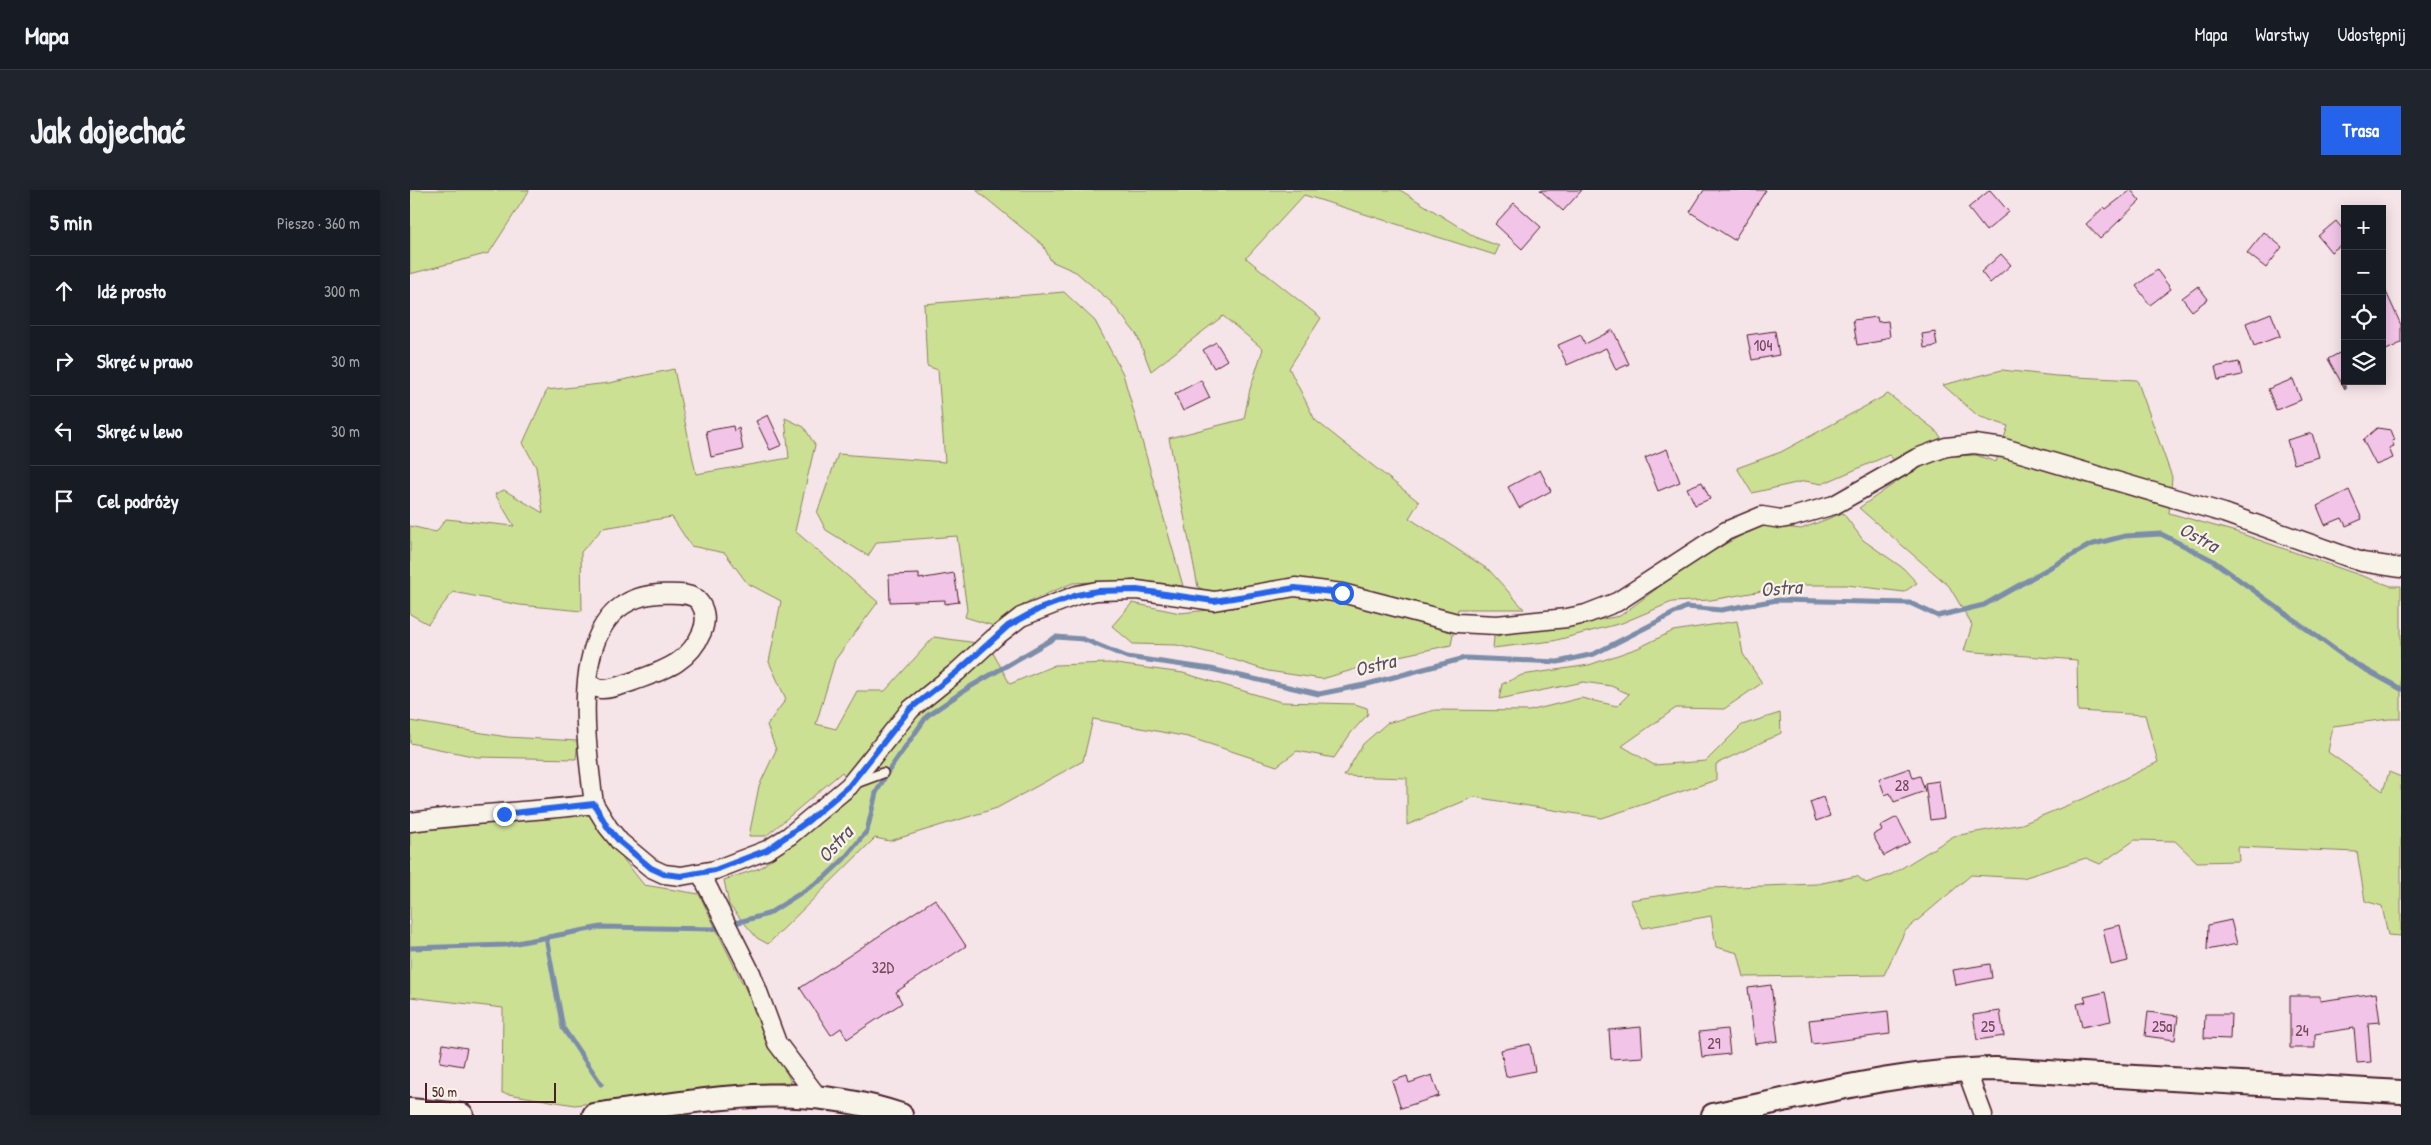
<!DOCTYPE html>
<html lang="pl">
<head>
<meta charset="utf-8">
<style>
  :root { --surface:#171b24; --page:#20242c; --text:#f1f3f6; --muted:#9ea1a6; --line:#363941; --accent:#2563eb }
  body { margin:0; font-family:"Patrick Hand",sans-serif; background:var(--page); color:var(--text) }
  .controls { position:absolute; right:15px; top:15px; display:grid; overflow:hidden; border-radius:0px; box-shadow:0 2px 12px #0003 }
  .controls button { width:45px; height:45px; display:grid; place-items:center; padding:0; border:0; border-bottom:1px solid var(--line); background:var(--surface); color:var(--text); font:25px sans-serif }
  .scale { position:absolute; left:15px; bottom:12px; width:131px; box-sizing:border-box; padding-left:5px; border:2px solid #4a1f2b; border-top:0; font-size:14px; line-height:18px; white-space:nowrap; color:#4a1f2b; -webkit-text-stroke:4px #f7f3e8; paint-order:stroke }
  .stop { position:absolute; width:15px; height:15px; margin:-11px; border:4px solid #2563eb; border-radius:50%; background:#fff }
  .stop.end { background:#2563eb; border-color:#fff; box-shadow:0 1px 5px #0008 }
  .list { margin:0; padding:0; list-style:none }
  h2 { display:flex; justify-content:space-between; align-items:center; height:65px; margin:0; padding:0 20px; font-size:21px }
  h2 small { font-size:16px; font-weight:400; color:var(--muted) }
  .list li { display:grid; grid-template-columns:32px 1fr auto; gap:15px; align-items:center; box-sizing:border-box; height:70px; padding:0 20px; border-top:1px solid var(--line) }
  .list b { display:block; font-size:19px; white-space:nowrap }
  .list em { font-size:16px; font-style:normal; color:var(--muted) }
  .icon { flex:none; width:28px; height:28px; fill:none; stroke:currentColor; stroke-width:2; stroke-linecap:round; stroke-linejoin:round }
  .map { position:relative; flex:none; width:1991px; height:925px; overflow:hidden; border-radius:0px }
  header { display:flex; align-items:center; gap:30px; box-sizing:border-box; height:70px; padding:0 25px; background:var(--surface); border-bottom:1px solid var(--line) }
  header strong { font-size:24px }
  nav { display:flex; gap:28px; margin-inline-start:auto; font-size:18px }
  .intro { display:flex; align-items:center; justify-content:space-between; box-sizing:border-box; height:120px; padding:0 30px }
  h1 { margin:0; font-size:35px }
  .button { padding:12px 22px; border-radius:0px; background:var(--accent); color:#fff; font-size:18px; font-weight:700 }
  main { display:flex; gap:30px; padding:0 30px }
  aside { flex:1; background:var(--surface); border-radius:0px; box-shadow:0 2px 12px #0003 }
  .map>svg:first-child { display:block }
  .green { fill:#cce094; stroke:#8b8060 }
  .lines { fill:none; stroke-linecap:round; stroke-linejoin:round }
  .stream { stroke:#7c8da9; stroke-width:5 }
  .building { fill:#f2c4e7; stroke:#4a1f2b }
  .service-casing { stroke:#4a1f2b; stroke-width:12 }
  .minor-casing { stroke:#4a1f2b; stroke-width:21 }
  .tertiary-casing { stroke:#4a1f2b; stroke-width:26 }
  .service { stroke:#f7f3e8; stroke-width:9 }
  .minor { stroke:#f7f3e8; stroke-width:18 }
  .tertiary { stroke:#f7f3e8; stroke-width:22 }
  .route { stroke:#2563eb; stroke-width:6 }
  .labels { text-anchor:middle; stroke-width:4.5; stroke-linejoin:round; paint-order:stroke }
  .number-label { font-size:16px; fill:#74485a }
  .water-label { font-size:20px; font-style:italic; fill:#5f4d60; stroke:#f7f3e8 }
</style>
</head>
<body>
<header>
<strong>Mapa</strong>
<nav><a>Mapa</a><a>Warstwy</a><a>Udostępnij</a></nav>
</header>
<div class="intro"><h1>Jak dojechać</h1><a class="button">Trasa</a></div>
<main>
<aside>
<h2>5 min<small>Pieszo · 360 m</small></h2>
<ul class="list">
<li><svg class="icon" aria-label="ahead" viewBox="0 0 24 24"><path d="M12 20V5M6 11l6-6 6 6"/></svg><div><b>Idź prosto</b></div><em>300 m</em></li>
<li><svg class="icon" aria-label="right" viewBox="0 0 24 24"><path d="M7 20v-9h11M14 6l5 5-5 5"/></svg><div><b>Skręć w prawo</b></div><em>30 m</em></li>
<li><svg class="icon" aria-label="left" viewBox="0 0 24 24"><path d="M17 20v-9H6M10 6l-5 5 5 5"/></svg><div><b>Skręć w lewo</b></div><em>30 m</em></li>
<li><svg class="icon" aria-label="arrive" viewBox="0 0 24 24"><path d="M6 21V4h12l-3 4 3 4H6"/></svg><div><b>Cel podróży</b></div></li>
</ul>
</aside>
<div class="map">
<svg width="1991" height="925" viewBox="0 0 1991 925">
  <rect width="100%" height="100%" fill="#f6e5e8"/>
  <filter id="ink" filterUnits="userSpaceOnUse"><feTurbulence type="fractalNoise" baseFrequency=".02" numOctaves="2"/><feDisplacementMap in="SourceGraphic" scale="10" xChannelSelector="R" yChannelSelector="G"/><feConvolveMatrix kernelMatrix="1 2 1 2 8 2 1 2 1" color-interpolation-filters="sRGB"/></filter>
  <g filter="url(#ink)">
    <path class="green" d="M0,0H119V1L79,63L0,84Z
      M566,0H990L1067,48L1089,56L1085,65L894,5L836,68L911,128L879,178L905,230L1009,312L999,328L1079,380L1114,419H1048L1041,455L989,466L912,489L858,481L809,465L767,455L723,454L702,436L722,413L770,423L829,417L822,400L798,402L788,397L759,248L834,229L840,199L853,159L813,126L741,181L727,145L701,112L666,82L641,71L633,55Z
      M654,102L685,131L713,184L773,396L725,390L663,393L617,412L584,436L555,427L557,420L547,346L467,352L458,366L416,340L407,323L428,264L535,272L528,180L517,176L514,114Z
      M264,179L286,284L379,268L375,228L394,237L405,255L385,341L468,412L425,470L406,534L426,539L447,501H475L524,447L567,453L583,463L600,494L645,475L699,473L773,483L871,512L945,514L957,518L958,524L941,543L924,568L887,561L867,576L778,547L683,529L673,571L587,618L480,651L465,648L358,754L347,748L319,715L314,690L350,678L447,603L432,582L356,646H339L349,596L366,560L357,535L376,509L359,472L371,411L337,393L315,363L281,356L262,327L193,338L171,362L172,421L110,415L43,402L18,434L0,424V336L26,342L36,329L104,336L85,304L94,300L133,323L126,277L113,253L137,200L199,193Z
      M1592,180L1646,186L1727,190L1762,287L1759,323L1826,342L1981,396H1991V529H1979L1923,536L1918,562L1973,601L1979,582L1991,587V746L1978,745L1972,716L1955,711L1947,662L1828,657L1829,671L1787,672L1765,651L1725,650L1690,674L1676,668L1613,688L1561,685L1495,741L1474,785L1334,787L1328,763L1306,757L1301,726L1233,738L1220,710L1300,698L1407,694L1447,686L1456,693L1482,684L1544,646L1612,634L1675,608L1748,572L1735,525L1668,521L1667,470L1554,461L1562,435L1539,396L1449,318L1498,284L1479,265L1412,294L1395,291L1342,303L1327,278L1371,262L1478,204L1524,239L1547,266L1566,265L1586,272L1598,236L1568,226L1533,195Z
      M1433,323L1453,350L1493,378L1507,393L1494,402L1437,395H1386L1301,410L1262,412L1212,433L1143,451L1083,458L1084,447L1112,439L1144,438L1210,426L1277,376L1351,334L1391,339Z
      M1327,431L1333,464L1352,493L1314,519L1266,518L1212,556L1244,575L1296,571L1332,535L1370,523L1371,543L1306,574V590L1192,628L1064,607L997,635V588L934,586L953,554L977,533L1025,520L1119,521L1171,508L1207,516L1219,504L1201,496L1174,492L1089,509L1092,494L1112,485L1179,475L1228,458L1263,441Z
      M0,531L97,547L168,551L166,569L67,567L0,553Z
      M177,623L234,695L289,704L381,892L165,915L92,903L93,818L0,807V642Z"/>
    <g class="lines">
      <path class="stream" d="M136,747L153,838L191,894
        M0,758L96,755L191,737L303,739L358,724L414,688L434,669L457,641L466,603L477,583L517,526L558,498L646,447L673,449L717,467L801,479L909,504L954,495L1055,468L1148,472L1184,464L1276,417L1311,420L1367,410L1500,413L1528,426L1574,415L1680,355L1715,346L1751,344L1802,370L1942,472L1991,499"/>
    </g>
    <path class="building" d="M1130,0H1172L1153,21Z
      M1294,0H1356L1324,50L1280,22Z
      M1580,0L1599,22L1576,41L1558,18Z
      M1721,0L1730,11L1690,49L1676,34L1694,17L1696,19Z
      M1104,13L1131,37L1112,59L1085,34Z
      M1926,31L1935,42V52L1921,62L1908,46Z
      M1854,42L1872,57L1856,78L1837,63Z
      M1591,64L1601,75L1580,93L1571,82Z
      M1747,80L1761,99L1740,115L1726,96Z
      M1972,93L1991,135V153L1972,162Z
      M1788,96L1798,109L1782,121L1772,108Z
      M1861,123L1870,146L1844,156L1836,133Z
      M1467,127L1468,132L1478,131L1480,147L1471,149V151L1447,155L1443,130Z
      M1203,140L1219,174L1206,180L1196,158L1157,175L1148,155L1171,145L1175,154Z
      M1365,141L1369,165L1342,170L1337,145Z
      M1525,142L1527,156L1514,158L1512,144Z
      M806,152L817,170L804,178L793,160Z
      M1935,160V199L1918,169Z
      M1829,172L1832,185L1808,190L1805,177Z
      M1883,189L1891,210L1866,220L1858,199Z
      M791,190L800,208L773,221L765,204Z
      M358,225L372,255L360,260L346,231Z
      M323,236L324,241L329,238L333,260L301,267L296,241Z
      M1967,238L1981,240L1985,250L1982,251L1984,256L1979,258L1983,268L1966,275L1953,250Z
      M1902,243L1909,267L1884,274L1877,250Z
      M1257,259L1270,292L1248,301L1235,268Z
      M1130,280L1141,301L1109,318L1098,297Z
      M1292,292L1300,309L1285,315L1277,298Z
      M1939,300L1952,329L1936,336L1932,328L1915,335L1907,316Z
      M544,383L549,412L535,414V410L480,412L479,385L509,384V389Z
      M1500,578L1503,588L1510,586L1515,601L1484,612L1480,603L1475,605L1469,589Z
      M1529,591L1534,628L1520,630L1515,593Z
      M1413,607L1420,626L1406,631L1400,612Z
      M1487,627L1500,652L1474,666L1463,645L1472,640L1470,636Z
      M525,709L556,756L486,802L492,813L437,849L431,838L421,845L390,798Z
      M1821,730L1827,754L1797,760L1798,735Z
      M1710,735L1718,771L1701,775L1693,739Z
      M1580,774L1582,788L1546,795L1543,780Z
      M1361,795L1368,851L1345,854L1338,798Z
      M1695,802L1701,831L1672,837L1667,814L1676,812L1674,807Z
      M1966,803L1970,832L1958,833L1961,872L1947,873L1944,838L1905,844V858H1880V806H1910V811Z
      M1478,821L1480,844L1402,854L1399,830Z
      M1590,821L1594,846L1567,850L1563,825Z
      M1738,822L1768,826L1765,850L1735,846Z
      M1795,824H1821L1820,849L1794,848Z
      M1231,837L1233,867L1201,869L1199,840Z
      M1317,839L1320,864L1292,867L1289,842Z
      M33,854L57,858L53,876L30,872Z
      M1120,854L1125,881L1096,887L1091,860Z
      M1022,885L1029,906L991,918L982,891L997,886L999,893Z"/>
    <g class="lines">
      <g class="service-casing">
        <path id="service" d="M446,593L473,583"/>
      </g>
      <g class="minor-casing">
        <path id="minor" d="M177,493C181,495 186,498 191,499C201,500 215,494 224,491C254,480 279,473 292,442C296,432 296,422 290,413C282,401 261,404 248,404C153,411 176,550 184,614
          M0,632C61,623 123,622 184,614L198,637L210,652L241,678L254,684L271,686L305,680L357,660L379,646L439,596L501,519L547,482L584,448L611,427L667,405L687,401L727,400L804,411L885,397L932,403L1047,433L1087,435L1157,428L1176,424L1207,412L1316,341L1352,326L1371,329L1382,327L1424,315L1507,268L1536,257L1564,254L1594,258L1814,323L1952,372L1991,378
          M291,684L341,783L367,853L407,906
          M1556,879L1573,925"/>
      </g>
      <g class="tertiary-casing">
        <path id="tertiary" d="M0,920L52,925
          M184,925C290,911 386,889 491,925
          M1303,925C1397,906 1490,880 1586,879L1991,902"/>
      </g>
      <use href="#service" class="service"/>
      <use href="#minor" class="minor"/>
      <use href="#tertiary" class="tertiary"/>
    </g>
  </g>
  <g class="lines" filter="url(#ink)">
    <path class="route" d="M94,624L184,614L198,638L210,652L241,678L254,684L271,686L305,680L357,660L398,631L439,596L500,519L547,482L598,436L629,419L667,405L687,401L727,400L804,411L885,398L932,403"/>
  </g>
  <g class="labels">
    <g class="number-label">
      <text x="1353" y="161">104</text>
      <text x="1492" y="601">28</text>
      <text x="473" y="783">32D</text>
      <text x="1578" y="842">25</text>
      <text x="1752" y="842">25a</text>
      <text x="1892" y="846">24</text>
      <text x="1304" y="859">29</text>
    </g>
    <g class="water-label">
      <text transform="translate(1789 347) rotate(28)" y="7">Ostra</text>
      <text transform="translate(1371 398) rotate(-4)" y="7">Ostra</text>
      <text transform="translate(965 475) rotate(-14)" y="7">Ostra</text>
      <text transform="translate(425 654) rotate(-48)" y="7">Ostra</text>
    </g>
  </g>
</svg>
<div class="controls">
<button>+</button>
<button>−</button>
<button><svg class="icon" aria-label="locate" viewBox="0 0 24 24"><circle cx="12" cy="12" r="6"/><path d="M12 2v4M12 18v4M2 12h4M18 12h4"/></svg></button>
<button><svg class="icon" aria-label="layers" viewBox="0 0 24 24"><path d="M12 4l9 5-9 5-9-5zM3 14l9 5 9-5"/></svg></button>
</div>
<div class="scale">50 m</div>
<div class="stop" style="left:932px;top:403px"></div>
<div class="stop end" style="left:94px;top:624px"></div>
</div>
</main>
</body>
</html>
